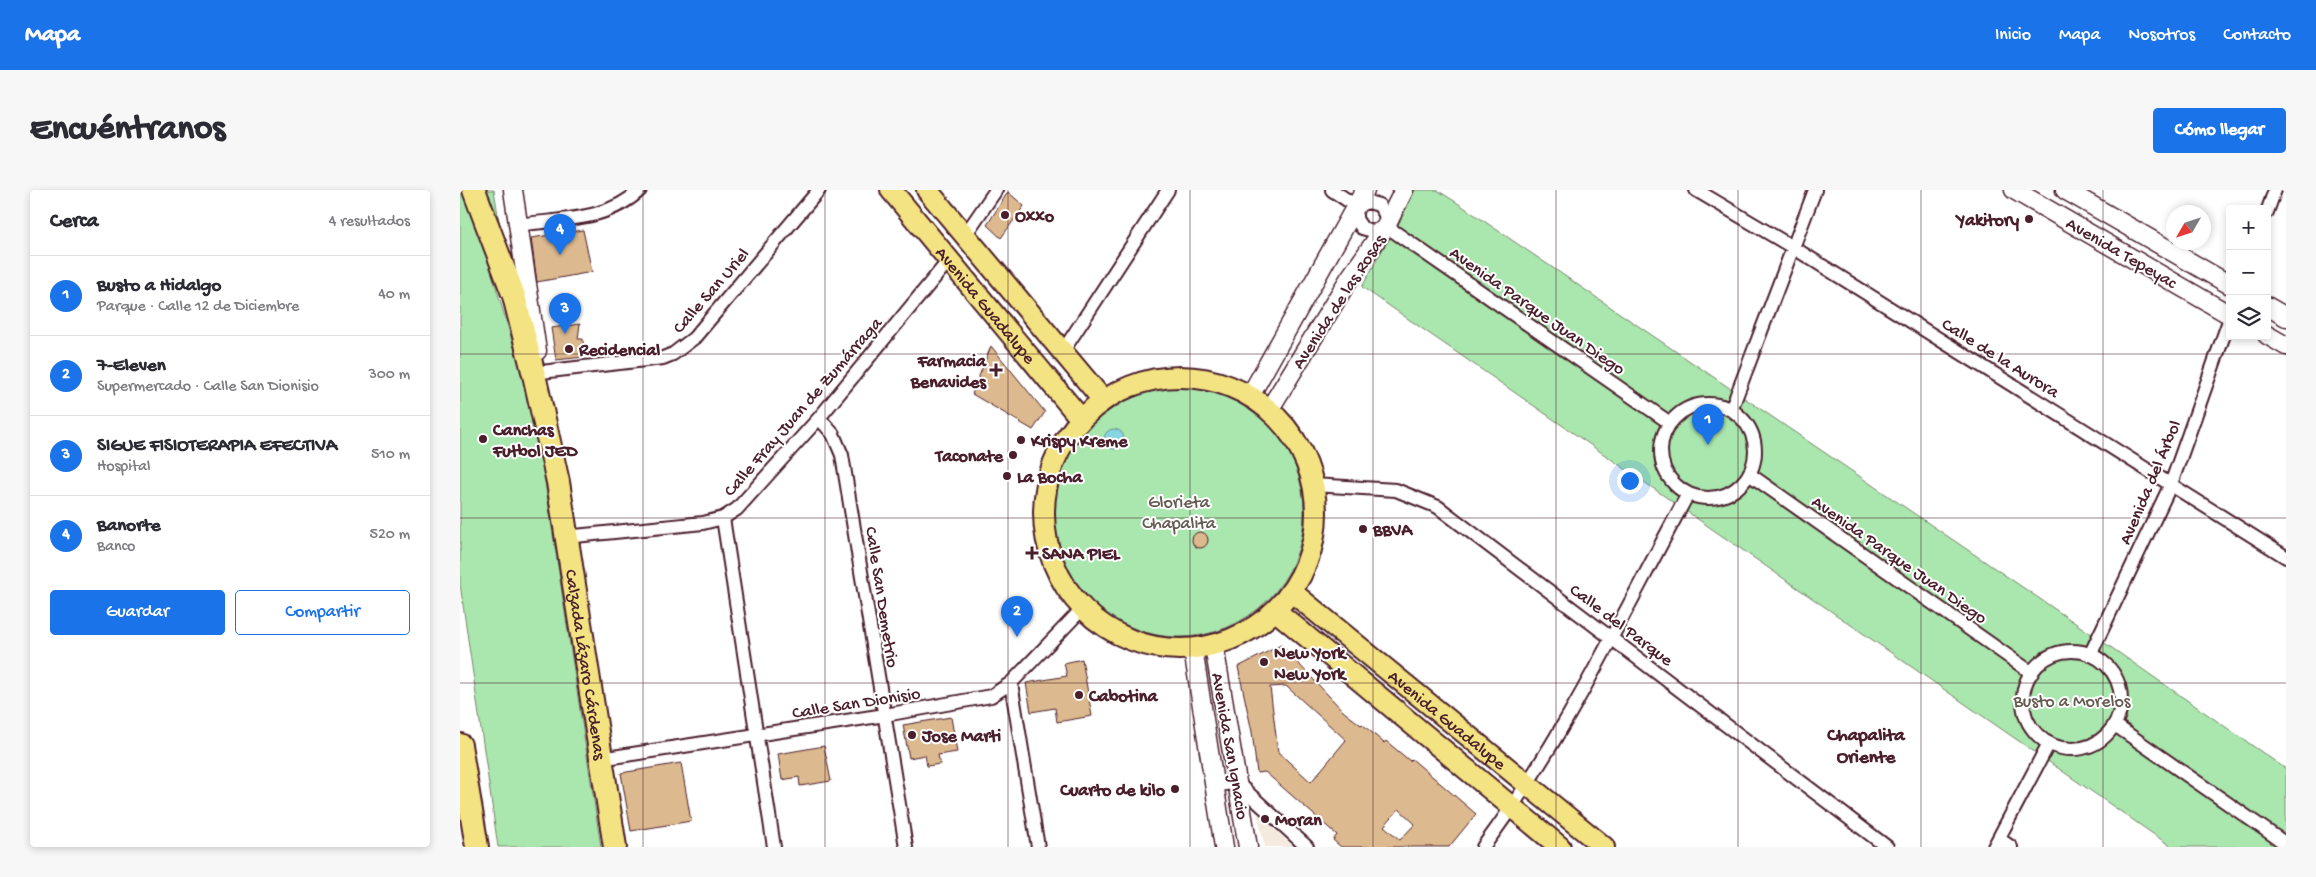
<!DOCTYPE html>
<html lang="es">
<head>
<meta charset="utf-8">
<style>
  :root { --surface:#fff; --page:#f7f7f7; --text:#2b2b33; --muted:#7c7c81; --line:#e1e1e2; --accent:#1a73e8 }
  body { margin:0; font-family:"Gochi Hand",sans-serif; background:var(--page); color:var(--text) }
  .controls { position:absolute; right:15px; top:15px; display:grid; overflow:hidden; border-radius:5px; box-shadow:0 2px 8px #0003 }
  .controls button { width:45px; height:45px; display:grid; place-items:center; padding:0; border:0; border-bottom:1px solid var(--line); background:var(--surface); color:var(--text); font:25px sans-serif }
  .compass { position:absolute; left:1706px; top:15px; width:45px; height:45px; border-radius:50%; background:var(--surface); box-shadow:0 2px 8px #0003; rotate:231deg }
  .you { position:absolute; left:1169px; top:290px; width:18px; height:18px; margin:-12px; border:4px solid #fff; border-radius:50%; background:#1a73e8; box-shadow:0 0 0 8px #1a73e833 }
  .badge { display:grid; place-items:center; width:32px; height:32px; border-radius:50%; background:var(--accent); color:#fff; font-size:16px; font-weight:700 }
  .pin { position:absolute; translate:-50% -41px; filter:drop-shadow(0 1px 2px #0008) }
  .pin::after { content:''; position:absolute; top:26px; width:18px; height:15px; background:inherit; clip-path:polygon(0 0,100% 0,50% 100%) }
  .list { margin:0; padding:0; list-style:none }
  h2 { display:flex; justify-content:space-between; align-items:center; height:65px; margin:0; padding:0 20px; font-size:21px }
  h2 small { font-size:16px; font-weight:400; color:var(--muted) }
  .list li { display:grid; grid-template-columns:32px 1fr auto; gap:15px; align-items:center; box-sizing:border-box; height:80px; padding:0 20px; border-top:1px solid var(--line) }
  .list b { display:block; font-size:19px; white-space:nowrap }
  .list p { margin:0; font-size:16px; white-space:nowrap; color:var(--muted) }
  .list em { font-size:16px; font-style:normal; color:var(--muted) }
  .actions { display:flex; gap:10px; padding:15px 20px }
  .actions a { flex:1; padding:11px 0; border:1px solid var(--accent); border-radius:5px; text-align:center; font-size:18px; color:var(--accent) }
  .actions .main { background:var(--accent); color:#fff }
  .icon { flex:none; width:28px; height:28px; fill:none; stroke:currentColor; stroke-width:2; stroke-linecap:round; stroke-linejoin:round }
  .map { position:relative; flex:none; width:1826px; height:657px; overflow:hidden; border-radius:5px }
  header { display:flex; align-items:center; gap:30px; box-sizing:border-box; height:70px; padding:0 25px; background:var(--accent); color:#fff }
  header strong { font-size:24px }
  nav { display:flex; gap:28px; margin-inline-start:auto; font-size:18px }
  .intro { display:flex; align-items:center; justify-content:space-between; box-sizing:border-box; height:120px; padding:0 30px }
  h1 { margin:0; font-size:35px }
  .button { padding:12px 22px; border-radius:5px; background:var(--accent); color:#fff; font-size:18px; font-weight:700 }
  main { display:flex; gap:30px; padding:0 30px }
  aside { flex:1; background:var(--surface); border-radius:5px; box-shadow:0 2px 8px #0003 }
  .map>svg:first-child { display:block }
  .built { fill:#f4eadd }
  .green { fill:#a9e7ae; stroke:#7a836c }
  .water { fill:#86d6e1; stroke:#6e8d98 }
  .building { fill:#dcb98e; stroke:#4a1f2b; fill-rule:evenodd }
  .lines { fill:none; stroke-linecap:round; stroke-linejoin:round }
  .street-casing { stroke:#4a1f2b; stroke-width:16 }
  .secondary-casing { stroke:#4a1f2b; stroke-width:21 }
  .primary-casing { stroke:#4a1f2b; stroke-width:24 }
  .highway-casing { stroke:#4a1f2b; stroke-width:26 }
  .street { stroke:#fff; stroke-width:12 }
  .secondary { stroke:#fff; stroke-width:18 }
  .primary { stroke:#f4e382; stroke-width:20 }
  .highway { stroke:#f4e382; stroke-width:22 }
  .grid { fill:none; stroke:#4a1f2b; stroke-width:1; stroke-opacity:0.55 }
  .poi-dot { fill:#4a1f2b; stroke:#fff; stroke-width:2 }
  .labels { text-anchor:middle; stroke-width:4; stroke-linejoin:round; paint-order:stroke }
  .poi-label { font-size:18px; font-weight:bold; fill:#4a1f2b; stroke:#fff; text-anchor:start }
  .street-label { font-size:18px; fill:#4a1f2b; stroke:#fff }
  .park-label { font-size:18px; fill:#665b52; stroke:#fff }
  .neighbourhood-label { font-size:19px; font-weight:bold; fill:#4a1f2b; stroke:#fff }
</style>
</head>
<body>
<header>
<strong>Mapa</strong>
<nav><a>Inicio</a><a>Mapa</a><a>Nosotros</a><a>Contacto</a></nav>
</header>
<div class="intro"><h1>Encuéntranos</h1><a class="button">Cómo llegar</a></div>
<main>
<aside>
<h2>Cerca<small>4 resultados</small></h2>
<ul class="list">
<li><span class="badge">1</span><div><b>Busto a Hidalgo</b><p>Parque · Calle 12 de Diciembre</p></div><em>40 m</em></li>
<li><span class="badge">2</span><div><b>7-Eleven</b><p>Supermercado · Calle San Dionisio</p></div><em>300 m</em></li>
<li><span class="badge">3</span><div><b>SIGUE FISIOTERAPIA EFECTIVA</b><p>Hospital</p></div><em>510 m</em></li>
<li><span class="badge">4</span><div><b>Banorte</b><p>Banco</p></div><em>520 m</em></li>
</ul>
<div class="actions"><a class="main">Guardar</a><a>Compartir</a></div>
</aside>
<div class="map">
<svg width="1826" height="657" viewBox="0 0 1826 657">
  <rect width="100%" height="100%" fill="#fff"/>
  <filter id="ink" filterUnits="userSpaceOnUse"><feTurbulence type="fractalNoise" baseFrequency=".02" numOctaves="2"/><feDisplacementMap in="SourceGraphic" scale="10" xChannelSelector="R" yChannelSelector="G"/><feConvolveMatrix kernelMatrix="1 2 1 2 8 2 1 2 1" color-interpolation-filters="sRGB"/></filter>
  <g filter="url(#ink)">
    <path class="built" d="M797,623L833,657H805Z"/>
    <path class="green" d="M0,0H7L62,184L83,279L141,657H38L0,394Z
      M26,0H34L43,56Z
      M955,0H977L996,12L1652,458L1826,579V657H1712L902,97Z
      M594 322a125 125 0 1 1 250 0a125 125 0 1 1-250 0Z"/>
    <path class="water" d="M644 249a10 10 0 1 1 20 0a10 10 0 1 1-20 0Z"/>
    <path class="building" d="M548,2L564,16L541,48L527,35Z
      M123,40L132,82L77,92L71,48Z
      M120,134L118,149H123L124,167L96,170L91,138Z
      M531,156L585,222L573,240L512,204Z
      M732 350a8 8 0 1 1 16 0a8 8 0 1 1-16 0Z
      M821,455L884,522L901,535L902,534L924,553L926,551L950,571L952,569L1016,624L989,657H881L873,650L877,645L805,582L797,583L792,542L778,477ZM826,496L886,550L851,592L818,562L810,497ZM939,619L955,634L940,650L924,636Z
      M622,469L632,526L597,532L595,518L571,522L566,493L607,486L604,473Z
      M491,527L497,562L478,565L480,574L467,576L465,565L449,568L443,535Z
      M364,556L371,591L340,596L339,587L322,590L318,564Z
      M221,573L231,631L171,641L161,583Z"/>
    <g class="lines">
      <g class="street-casing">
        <path id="street" d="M872,0L896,16L908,12L919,15L925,24L926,36L1210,233
          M1236,0L1334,58L1826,367
          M896,16V29L902,38L913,41L926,36
          M1807,22L1815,0
          M58,35C101,29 148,31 180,0
          M505,45L536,0
          M603,161L708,0
          M81,182L203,168L213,164L234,148L359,0
          M1201 261a47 47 0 1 1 94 0a47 47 0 1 1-94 0Z
          M1271,220L1355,0
          M359,228L373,244L382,265L446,657
          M1289,284L1572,483
          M853,295L936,300L978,317L1427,657
          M263,328L314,657
          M105,347L243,333L263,328L277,319L359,228L490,69
          M1563 510a49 49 0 1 1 98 0a49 49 0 1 1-98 0Z
          M1630,465L1711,294L1770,128
          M551,493L578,657
          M1655,535L1826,654
          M140,569L425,525L531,506L551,493L623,418
          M755,596L776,592L847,657
          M1539,649L1551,657
          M1023,657C1105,548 1163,423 1228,304
          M1534,657L1589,553"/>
      </g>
      <g class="secondary-casing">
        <path id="secondary" d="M53,0L77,161
          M1554,0L1770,125
          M1605,0L1770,95
          M1807,116L1826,127
          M1807,145L1826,156
          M790,206L905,0
          M809,220L889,89L926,36L944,0
          M754,456L788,657
          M733,459L764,657"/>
      </g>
      <g class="primary-casing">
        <g id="primary">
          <path id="s1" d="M431,0L621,229"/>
          <path d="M467,0L643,210"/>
          <circle cx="720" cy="323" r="136"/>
          <path id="s2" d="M832,402L1144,657"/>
          <path d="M816,421L1100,657"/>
        </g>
      </g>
      <g class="highway-casing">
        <g id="highway">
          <path id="s3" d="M14,0L54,106L75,189L98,292L155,657"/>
          <path d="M0,555L17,657"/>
        </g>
      </g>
      <use href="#street" class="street"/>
      <use href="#secondary" class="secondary"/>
      <use href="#primary" class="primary"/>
      <use href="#highway" class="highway"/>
    </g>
  </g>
  <path class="grid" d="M183,0V657M365,0V657M548,0V657M730,0V657M913,0V657M1096,0V657M1278,0V657M1461,0V657M1643,0V657M0,164H1826M0,328H1826M0,493H1826"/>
  <g class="poi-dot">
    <circle cx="545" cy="25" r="5"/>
    <circle cx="1569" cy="29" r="5"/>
    <circle cx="109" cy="159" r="5"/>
    <path d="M533.5 172.5h5v5h5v5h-5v5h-5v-5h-5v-5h5z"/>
    <circle cx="23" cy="249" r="5"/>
    <circle cx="561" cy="250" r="5"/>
    <circle cx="553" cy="265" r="5"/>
    <circle cx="547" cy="286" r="5"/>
    <circle cx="903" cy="339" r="5"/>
    <path d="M569.5 355.5h5v5h5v5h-5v5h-5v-5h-5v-5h5z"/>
    <circle cx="804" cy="472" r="5"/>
    <circle cx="619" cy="505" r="5"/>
    <circle cx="452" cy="545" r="5"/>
    <circle cx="715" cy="599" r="5"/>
    <circle cx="805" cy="629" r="5"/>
  </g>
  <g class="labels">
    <g class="poi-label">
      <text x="555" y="31">Oxxo</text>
      <text x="1559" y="35" text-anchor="end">Yakitory</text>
      <text x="119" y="165">Recidencial</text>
      <text x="526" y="176" text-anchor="end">Farmacia<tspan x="526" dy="21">Benavides</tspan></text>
      <text x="33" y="245">Canchas<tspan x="33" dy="21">Futbol JED</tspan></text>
      <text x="571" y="256">Krispy Kreme</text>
      <text x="543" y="271" text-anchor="end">Taconate</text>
      <text x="557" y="292">La Bocha</text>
      <text x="913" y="345">BBVA</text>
      <text x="582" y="369">SANA PIEL</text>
      <text x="814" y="468">New York<tspan x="814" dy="21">New York</tspan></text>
      <text x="629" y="511">Cabotina</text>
      <text x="462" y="551">Jose Marti</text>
      <text x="705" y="605" text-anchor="end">Cuarto de kilo</text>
      <text x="815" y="635">Moran</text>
    </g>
    <g class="street-label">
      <text transform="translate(1662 62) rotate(30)" y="6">Avenida Tepeyac</text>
      <text transform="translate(250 100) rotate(-49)" y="6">Calle San Uriel</text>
      <text transform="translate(878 111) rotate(-57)" y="6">Avenida de las Rosas</text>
      <text dy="6" stroke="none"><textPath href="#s1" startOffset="149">Avenida Guadalupe</textPath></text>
      <text transform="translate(1078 120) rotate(35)" y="6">Avenida Parque Juan Diego</text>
      <text transform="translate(1541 167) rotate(32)" y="6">Calle de la Aurora</text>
      <text transform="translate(342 216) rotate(-49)" y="6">Calle Fray Juan de Zumárraga</text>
      <text transform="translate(1689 292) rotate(-67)" y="6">Avenida del Árbol</text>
      <text transform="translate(1440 369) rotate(35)" y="6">Avenida Parque Juan Diego</text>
      <text transform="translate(423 407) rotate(81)" y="6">Calle San Demetrio</text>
      <text transform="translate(1162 434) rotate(37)" y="6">Calle del Parque</text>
      <text dy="6" stroke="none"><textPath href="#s3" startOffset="489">Calzada Lázaro Cárdenas</textPath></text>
      <text transform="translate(396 512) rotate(-9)" y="6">Calle San Dionisio</text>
      <text dy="6" stroke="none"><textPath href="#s2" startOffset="201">Avenida Guadalupe</textPath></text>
      <text transform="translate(771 556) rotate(80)" y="6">Avenida San Ignacio</text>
    </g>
    <g class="park-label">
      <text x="719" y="317">Glorieta<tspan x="719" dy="21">Chapalita</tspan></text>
      <text x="1612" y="516">Busto a Morelos</text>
    </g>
    <g class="neighbourhood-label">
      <text x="1406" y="550">Chapalita<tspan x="1406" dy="22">Oriente</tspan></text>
    </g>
  </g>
</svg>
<div class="controls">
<button>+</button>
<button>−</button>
<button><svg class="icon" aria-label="layers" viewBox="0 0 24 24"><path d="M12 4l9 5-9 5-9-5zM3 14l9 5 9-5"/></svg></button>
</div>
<svg class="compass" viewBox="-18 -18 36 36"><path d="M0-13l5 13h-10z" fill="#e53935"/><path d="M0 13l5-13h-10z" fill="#7c7c81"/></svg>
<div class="you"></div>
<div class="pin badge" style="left:1248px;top:255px">1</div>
<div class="pin badge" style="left:557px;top:447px">2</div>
<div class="pin badge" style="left:105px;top:144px">3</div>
<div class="pin badge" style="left:100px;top:65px">4</div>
</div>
</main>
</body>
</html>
